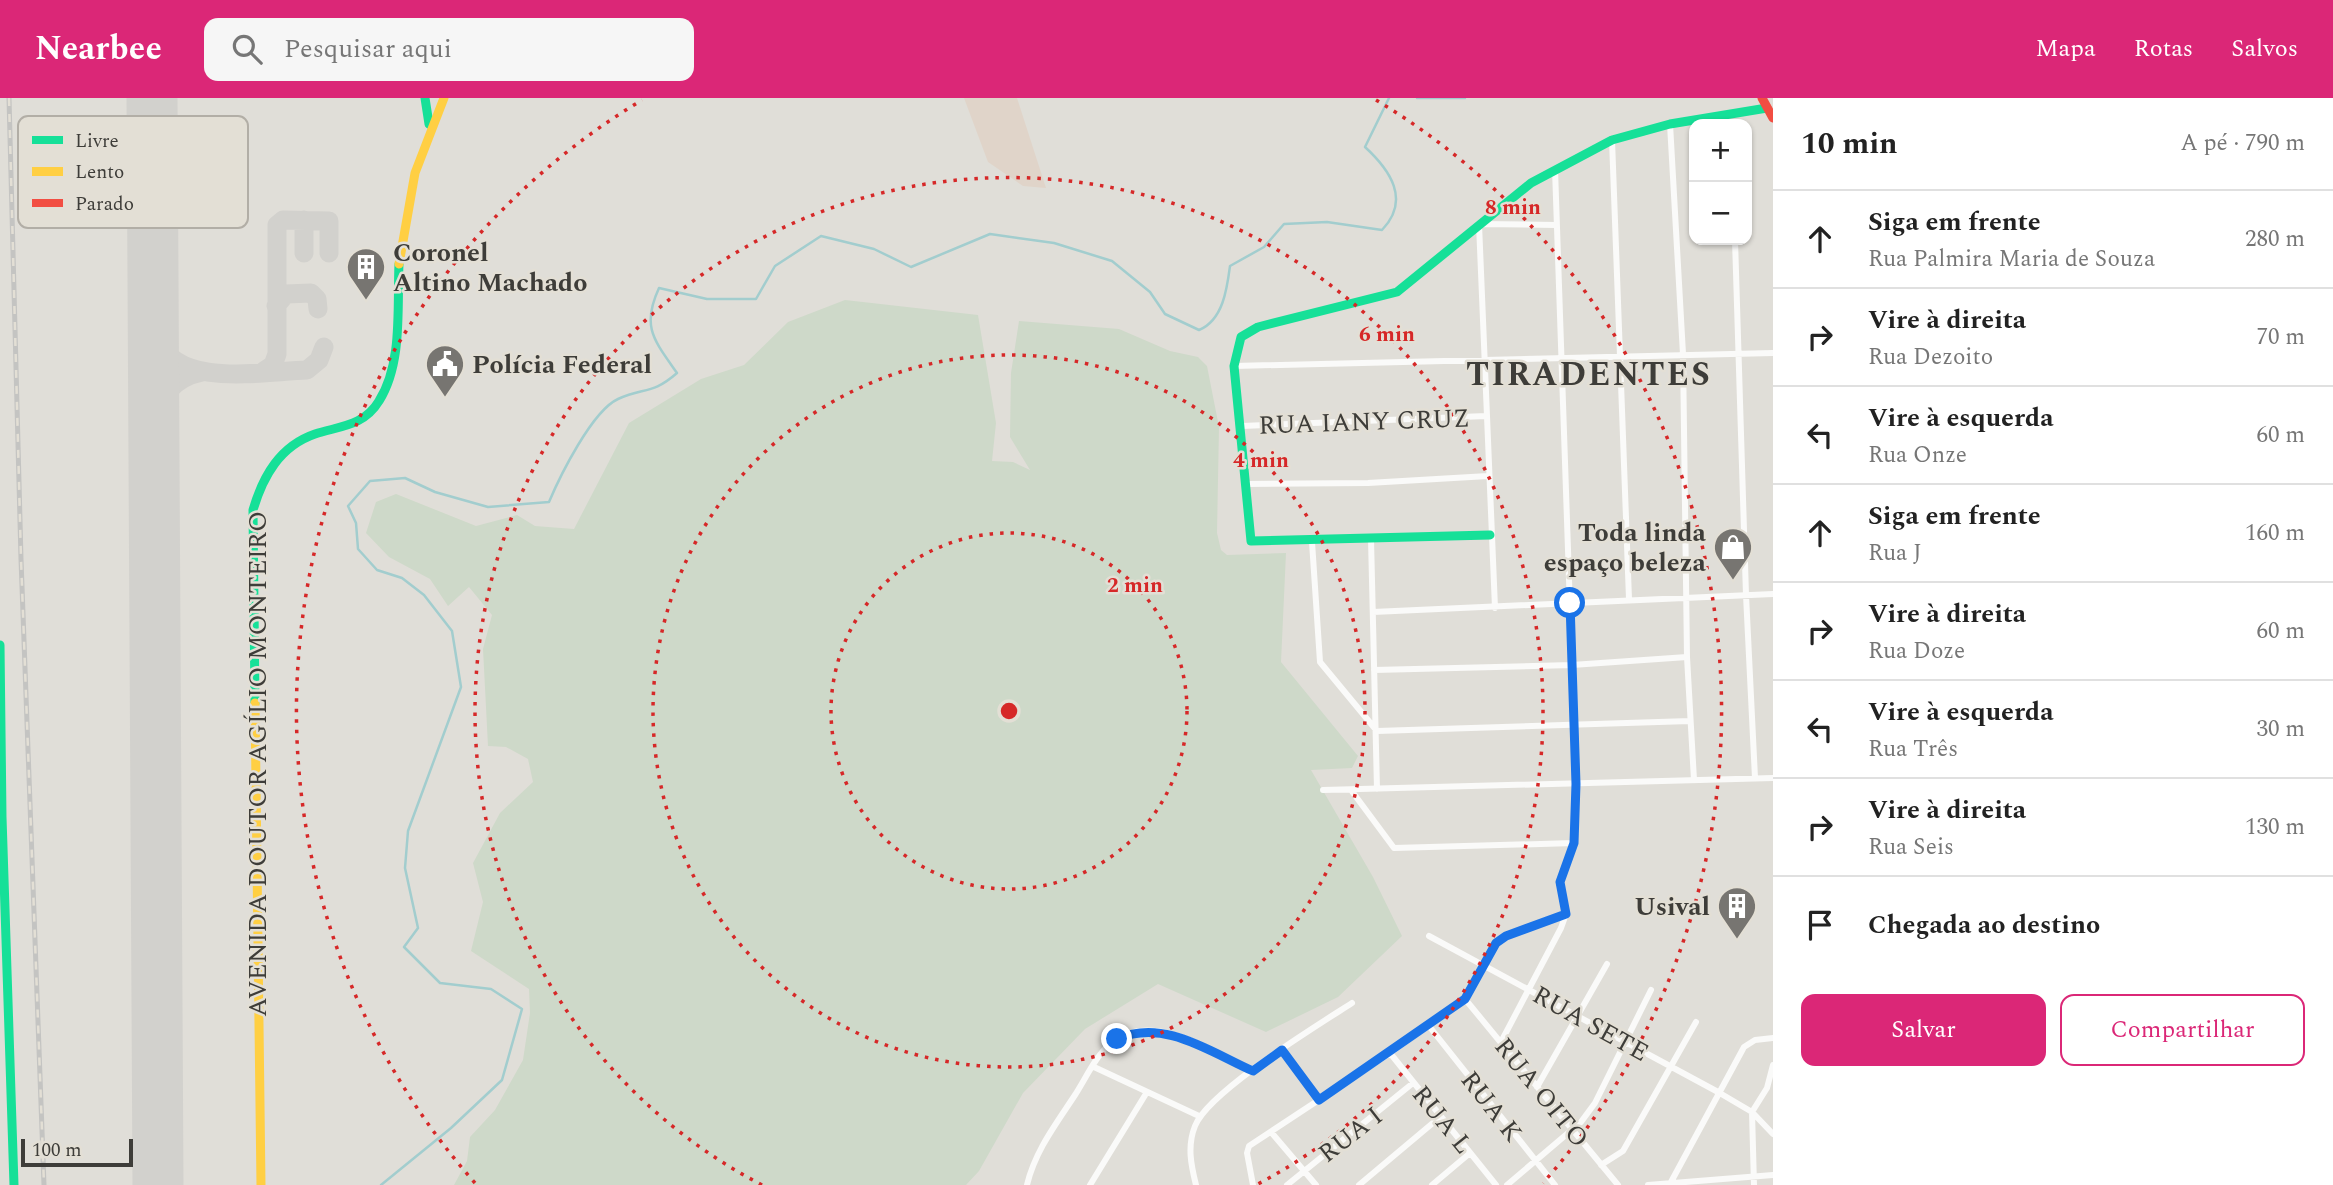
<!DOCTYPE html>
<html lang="pt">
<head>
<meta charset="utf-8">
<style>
  :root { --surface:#fff; --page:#f6f6f6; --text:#222; --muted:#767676; --line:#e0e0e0; --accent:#db2777 }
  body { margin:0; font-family:Spectral,serif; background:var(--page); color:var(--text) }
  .controls { position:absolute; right:21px; top:21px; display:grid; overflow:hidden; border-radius:14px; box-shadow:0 2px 5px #0004 }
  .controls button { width:63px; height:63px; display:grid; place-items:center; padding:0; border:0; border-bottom:2px solid var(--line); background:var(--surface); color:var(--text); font:35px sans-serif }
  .scale { position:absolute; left:21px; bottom:18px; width:112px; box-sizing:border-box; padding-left:7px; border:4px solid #3e3d39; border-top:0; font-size:19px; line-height:24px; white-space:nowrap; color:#3e3d39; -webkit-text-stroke:5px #e3dfd5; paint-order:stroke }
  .stop { position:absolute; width:21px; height:21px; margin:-16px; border:5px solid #1a73e8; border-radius:50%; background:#fff }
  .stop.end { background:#1a73e8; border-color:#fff; box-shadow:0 2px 7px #0008 }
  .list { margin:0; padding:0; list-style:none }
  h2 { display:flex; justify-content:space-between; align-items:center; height:91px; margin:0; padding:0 28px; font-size:30px }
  h2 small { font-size:23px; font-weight:400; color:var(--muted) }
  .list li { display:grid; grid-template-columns:46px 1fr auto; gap:21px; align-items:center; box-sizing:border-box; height:98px; padding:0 28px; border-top:2px solid var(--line) }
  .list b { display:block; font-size:26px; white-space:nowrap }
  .list p { margin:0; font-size:23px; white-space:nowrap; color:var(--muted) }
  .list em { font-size:23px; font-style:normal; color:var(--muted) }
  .actions { display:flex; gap:14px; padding:21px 28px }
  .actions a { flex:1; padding:16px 0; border:2px solid var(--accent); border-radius:14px; text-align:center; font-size:24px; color:var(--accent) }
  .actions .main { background:var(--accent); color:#fff }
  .icon { flex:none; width:38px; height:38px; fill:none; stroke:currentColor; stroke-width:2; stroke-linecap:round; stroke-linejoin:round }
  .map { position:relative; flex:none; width:1773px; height:1087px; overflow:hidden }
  header { display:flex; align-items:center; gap:42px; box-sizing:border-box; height:98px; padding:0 35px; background:var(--accent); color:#fff }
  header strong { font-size:33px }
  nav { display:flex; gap:38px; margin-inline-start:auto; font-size:24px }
  .search { width:490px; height:63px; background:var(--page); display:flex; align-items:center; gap:18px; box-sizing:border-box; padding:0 24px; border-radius:14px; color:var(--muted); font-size:26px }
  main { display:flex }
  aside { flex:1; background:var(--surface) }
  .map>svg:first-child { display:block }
  .education { fill:#e0d4c9 }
  .green { fill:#ced9c9 }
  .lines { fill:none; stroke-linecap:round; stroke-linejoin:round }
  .stream { stroke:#a2cdce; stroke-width:2.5 }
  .taxiway { stroke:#d2d1cd; stroke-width:19 }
  .runway { stroke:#d2d1cd; stroke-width:51 }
  .street { stroke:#fafaf9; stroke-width:6 }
  .fast { stroke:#16e098; stroke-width:9 }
  .slow { stroke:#ffcf43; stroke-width:9 }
  .jam { stroke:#f24e42; stroke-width:9 }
  .rail-casing { stroke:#c4c4c2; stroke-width:5 }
  .rail { stroke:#e3dfd5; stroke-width:2.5; stroke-dasharray:8; stroke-linecap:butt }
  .route { stroke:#1a73e8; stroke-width:9 }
  .ring { fill:none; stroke:#d62828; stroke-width:3.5; stroke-dasharray:3.5 7 }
  .labels { text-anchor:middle; stroke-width:5; stroke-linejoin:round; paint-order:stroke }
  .poi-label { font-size:26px; font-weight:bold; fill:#3e3d39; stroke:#e3dfd5; text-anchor:start }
  .street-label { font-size:26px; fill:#3e3d39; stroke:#e3dfd5 }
  .district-label { font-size:33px; font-weight:bold; letter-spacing:2px; fill:#3e3d39; stroke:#e3dfd5 }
  .key { fill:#e3dfd5; stroke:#b2aea6; stroke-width:2 }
  .key-label { font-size:19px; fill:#3e3d39 }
  .centre { fill:#d62828; stroke:#e3dfd5; stroke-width:3.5 }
  .ring-label { font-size:21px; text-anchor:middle; font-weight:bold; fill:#d62828; stroke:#e3dfd5; stroke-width:5; stroke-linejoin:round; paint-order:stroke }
</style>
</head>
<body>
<header>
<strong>Nearbee</strong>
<div class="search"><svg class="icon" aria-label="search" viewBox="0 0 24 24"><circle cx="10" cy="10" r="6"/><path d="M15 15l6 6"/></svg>Pesquisar aqui</div>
<nav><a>Mapa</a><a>Rotas</a><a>Salvos</a></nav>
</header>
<main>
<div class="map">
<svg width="1773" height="1087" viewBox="0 0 1773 1087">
  <rect width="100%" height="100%" fill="#e0ded8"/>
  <path class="education" d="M964,0H1017L1046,90L1023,88L988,64Z"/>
  <path class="green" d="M845,202L978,217L996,325L992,363L1013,364L1030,372L1010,339L1011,275L1019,223L1119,231L1170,253L1198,259L1207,268L1219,329L1217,435L1221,452L1227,457L1286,455L1281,564L1358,658L1352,670L1311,672L1373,779L1402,838L1338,899L1266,934L1158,886L1085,931L1023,995L979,1073L966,1087H454L467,1063L470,1039L495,1012L523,962L530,915L529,891L471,853L483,804L473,765L500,715L533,684L528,661L506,649L488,648L483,551L492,517L469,489L448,508L430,481L389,459L366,435L376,404L396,396L476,428L517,417L535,428L574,431L629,325L701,281L744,267L788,224Z"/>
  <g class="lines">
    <path class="stream" d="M1417,0H1465
      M381,1087L451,1030L502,982L522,911L491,891L440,885L404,849L418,830L405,770L408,733L461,589L452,533L424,497L402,480L377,472L358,451L356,425L348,408L370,383L405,380L435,394L488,409L549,404C560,378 592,313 618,301C644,289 652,297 677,275C654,242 641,229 659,190L707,201H756L775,168L821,138L874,151L911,169L990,136L1054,145L1112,163L1150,194L1165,216L1199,232C1223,222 1227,191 1230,168L1264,149L1284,126L1327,124L1382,132C1411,102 1390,72 1365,49L1389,0"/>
    <path class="taxiway" d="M304,155V122
      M276,208L286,196L311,195L317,201L318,211
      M153,214C155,223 155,233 158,241C177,291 264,273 307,272L319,262L324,249
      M264,273L273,267L277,256V127L283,122L329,123V155
      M154,327C159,299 173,280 202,274"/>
    <path class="runway" d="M152,0L158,1087"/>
    <path class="street" d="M1670,26L1683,256L1687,559L1694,682
      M1612,42L1629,501
      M1735,142L1746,497L1755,680
      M1234,268L1773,255
      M1242,328L1486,318
      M1246,386L1368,385L1488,378
      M1371,441L1377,691
      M1312,444L1320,564L1377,633L1690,623
      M1495,510L1479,126L1556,127
      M1373,514L1773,496
      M1374,572L1572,567L1687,559
      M1323,692L1773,680
      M1351,692L1394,750L1574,745
      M1429,838L1718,994L1752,1014L1773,1036
      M1465,901L1618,1087
      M1429,928L1555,1087
      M1501,944L1561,830L1566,816L1560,784L1574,745L1576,686L1555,71
      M1282,952L1319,1002
      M1390,955L1496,1087
      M1094,969L1199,1018
      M1537,989L1607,866
      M1271,1034L1316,1087
      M1601,1067L1623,1053L1696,924
      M1671,1084L1744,949L1755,942L1773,940
      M1027,1087C1035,1053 1056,1026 1075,997C1086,980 1096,957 1112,944C1153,912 1214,955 1253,973
      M1090,1087L1147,994
      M1196,1087C1191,1067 1187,1048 1195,1028C1208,994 1318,927 1352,905
      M1253,1087L1247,1055L1249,1048L1390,955L1465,901L1496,845L1506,838L1566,816
      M1287,1087L1413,985
      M1359,1087L1440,1019
      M1432,1087L1470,1055
      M1507,1087L1581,1024L1595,1005L1651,892
      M1648,1087L1773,1077
      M1754,1087L1752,1014L1767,990L1773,967"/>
    <path class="fast" d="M425,0L429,26
      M1490,437L1251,443L1234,268L1241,239L1258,229L1397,194L1531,85L1612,42L1670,26L1767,10
      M0,547L2,719L14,1087
      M255,605L253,412C263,378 280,348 315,336C340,328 364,328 379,303C403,265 397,209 399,166"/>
    <path class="slow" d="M399,166L415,75L444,0
      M255,605L261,1087"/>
    <path class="jam" d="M1762,0L1773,20"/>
    <g class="rail-casing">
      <path id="rail" d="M9,0L21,461L44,1087"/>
    </g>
    <use href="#rail" class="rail"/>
  </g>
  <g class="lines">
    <path class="route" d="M1117,941C1164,920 1210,954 1253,973L1282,952L1319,1002L1465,901L1496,845L1506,838L1566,816L1560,784L1574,745L1576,686L1570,505"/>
  </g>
  <g class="ring">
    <circle cx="1009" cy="613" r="178"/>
    <circle cx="1009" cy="613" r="356"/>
    <path d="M762 1087A534 534 0 1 1 1256 1087"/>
    <path d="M475 1085A713 713 0 0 1 642 2M1376 2A713 713 0 0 1 1543 1085"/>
  </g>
  <defs>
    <g id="building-pin" transform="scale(2.0125)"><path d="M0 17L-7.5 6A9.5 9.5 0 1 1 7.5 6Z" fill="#777571" stroke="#e3dfd5"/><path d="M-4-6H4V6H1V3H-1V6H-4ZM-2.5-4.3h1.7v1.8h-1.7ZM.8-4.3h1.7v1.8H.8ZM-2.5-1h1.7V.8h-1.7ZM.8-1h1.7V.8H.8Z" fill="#fff"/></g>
    <g id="civic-pin" transform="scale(2.0125)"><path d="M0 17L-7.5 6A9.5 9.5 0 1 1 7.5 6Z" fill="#777571" stroke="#e3dfd5"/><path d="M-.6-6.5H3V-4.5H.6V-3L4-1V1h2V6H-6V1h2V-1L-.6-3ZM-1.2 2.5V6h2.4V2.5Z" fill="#fff"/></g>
    <g id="shop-pin" transform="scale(2.0125)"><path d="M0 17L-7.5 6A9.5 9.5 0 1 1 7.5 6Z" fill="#777571" stroke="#e3dfd5"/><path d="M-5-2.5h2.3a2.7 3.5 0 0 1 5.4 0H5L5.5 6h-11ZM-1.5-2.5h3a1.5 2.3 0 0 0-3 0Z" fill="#fff"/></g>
  </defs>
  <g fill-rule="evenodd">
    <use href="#building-pin" x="366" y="169"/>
    <use href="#civic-pin" x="445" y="266"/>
    <use href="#shop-pin" x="1733" y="449"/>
    <use href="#building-pin" x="1737" y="808"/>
  </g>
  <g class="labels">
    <g class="poi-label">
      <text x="393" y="163">Coronel<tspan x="393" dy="30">Altino Machado</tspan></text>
      <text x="472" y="275">Polícia Federal</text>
      <text x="1706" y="443" text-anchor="end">Toda linda<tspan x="1706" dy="30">espaço beleza</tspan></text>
      <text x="1710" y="817" text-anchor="end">Usival</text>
    </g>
    <g class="street-label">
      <text transform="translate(1364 323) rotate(-2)" y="9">RUA IANY CRUZ</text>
      <text transform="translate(257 666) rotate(-90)" y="9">AVENIDA DOUTOR AGÍLIO MONTEIRO</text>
      <text transform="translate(1591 925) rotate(29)" y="9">RUA SETE</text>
      <text transform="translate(1542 994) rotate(51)" y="9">RUA OITO</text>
      <text transform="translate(1492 1008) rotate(52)" y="9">RUA K</text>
      <text transform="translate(1443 1021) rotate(51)" y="9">RUA L</text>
      <text transform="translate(1350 1036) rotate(-38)" y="9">RUA I</text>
    </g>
    <g class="district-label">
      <text x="1589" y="287">TIRADENTES</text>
    </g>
  </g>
  <rect x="18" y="18" width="230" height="112" rx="10" class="key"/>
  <rect x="32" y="38" width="31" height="8" fill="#16e098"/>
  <rect x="32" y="69" width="31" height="9" fill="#ffcf43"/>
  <rect x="32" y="101" width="31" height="8" fill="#f24e42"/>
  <g class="key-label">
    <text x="75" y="49">Livre</text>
    <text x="75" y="80">Lento</text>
    <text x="75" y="112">Parado</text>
  </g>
  <circle cx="1009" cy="613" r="10" class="centre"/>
  <g class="ring-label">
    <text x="1513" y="116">8 min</text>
    <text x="1387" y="243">6 min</text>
    <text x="1261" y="369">4 min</text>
    <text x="1135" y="494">2 min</text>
  </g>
</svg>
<div class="controls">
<button>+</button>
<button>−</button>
</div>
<div class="scale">100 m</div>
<div class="stop" style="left:1570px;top:505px"></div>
<div class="stop end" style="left:1117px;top:941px"></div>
</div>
<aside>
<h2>10 min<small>A pé · 790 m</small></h2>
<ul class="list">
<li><svg class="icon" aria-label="ahead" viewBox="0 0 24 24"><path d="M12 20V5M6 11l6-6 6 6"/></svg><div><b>Siga em frente</b><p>Rua Palmira Maria de Souza</p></div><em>280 m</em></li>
<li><svg class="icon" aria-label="right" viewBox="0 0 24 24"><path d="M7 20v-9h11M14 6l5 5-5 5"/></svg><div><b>Vire à direita</b><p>Rua Dezoito</p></div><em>70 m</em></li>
<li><svg class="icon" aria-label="left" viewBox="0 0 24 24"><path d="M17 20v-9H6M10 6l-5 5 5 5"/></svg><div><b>Vire à esquerda</b><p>Rua Onze</p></div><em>60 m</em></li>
<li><svg class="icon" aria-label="ahead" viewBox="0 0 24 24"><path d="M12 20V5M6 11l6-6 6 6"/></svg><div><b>Siga em frente</b><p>Rua J</p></div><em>160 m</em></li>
<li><svg class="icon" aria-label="right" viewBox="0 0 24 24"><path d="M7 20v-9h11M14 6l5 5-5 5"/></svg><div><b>Vire à direita</b><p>Rua Doze</p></div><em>60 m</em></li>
<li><svg class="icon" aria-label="left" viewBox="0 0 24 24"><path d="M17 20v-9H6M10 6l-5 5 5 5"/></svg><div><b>Vire à esquerda</b><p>Rua Três</p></div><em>30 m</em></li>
<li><svg class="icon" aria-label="right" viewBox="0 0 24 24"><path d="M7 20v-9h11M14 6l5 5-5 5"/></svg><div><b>Vire à direita</b><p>Rua Seis</p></div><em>130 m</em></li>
<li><svg class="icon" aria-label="arrive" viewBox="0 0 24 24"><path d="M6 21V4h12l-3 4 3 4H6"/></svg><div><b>Chegada ao destino</b></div></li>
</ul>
<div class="actions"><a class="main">Salvar</a><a>Compartilhar</a></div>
</aside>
</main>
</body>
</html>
